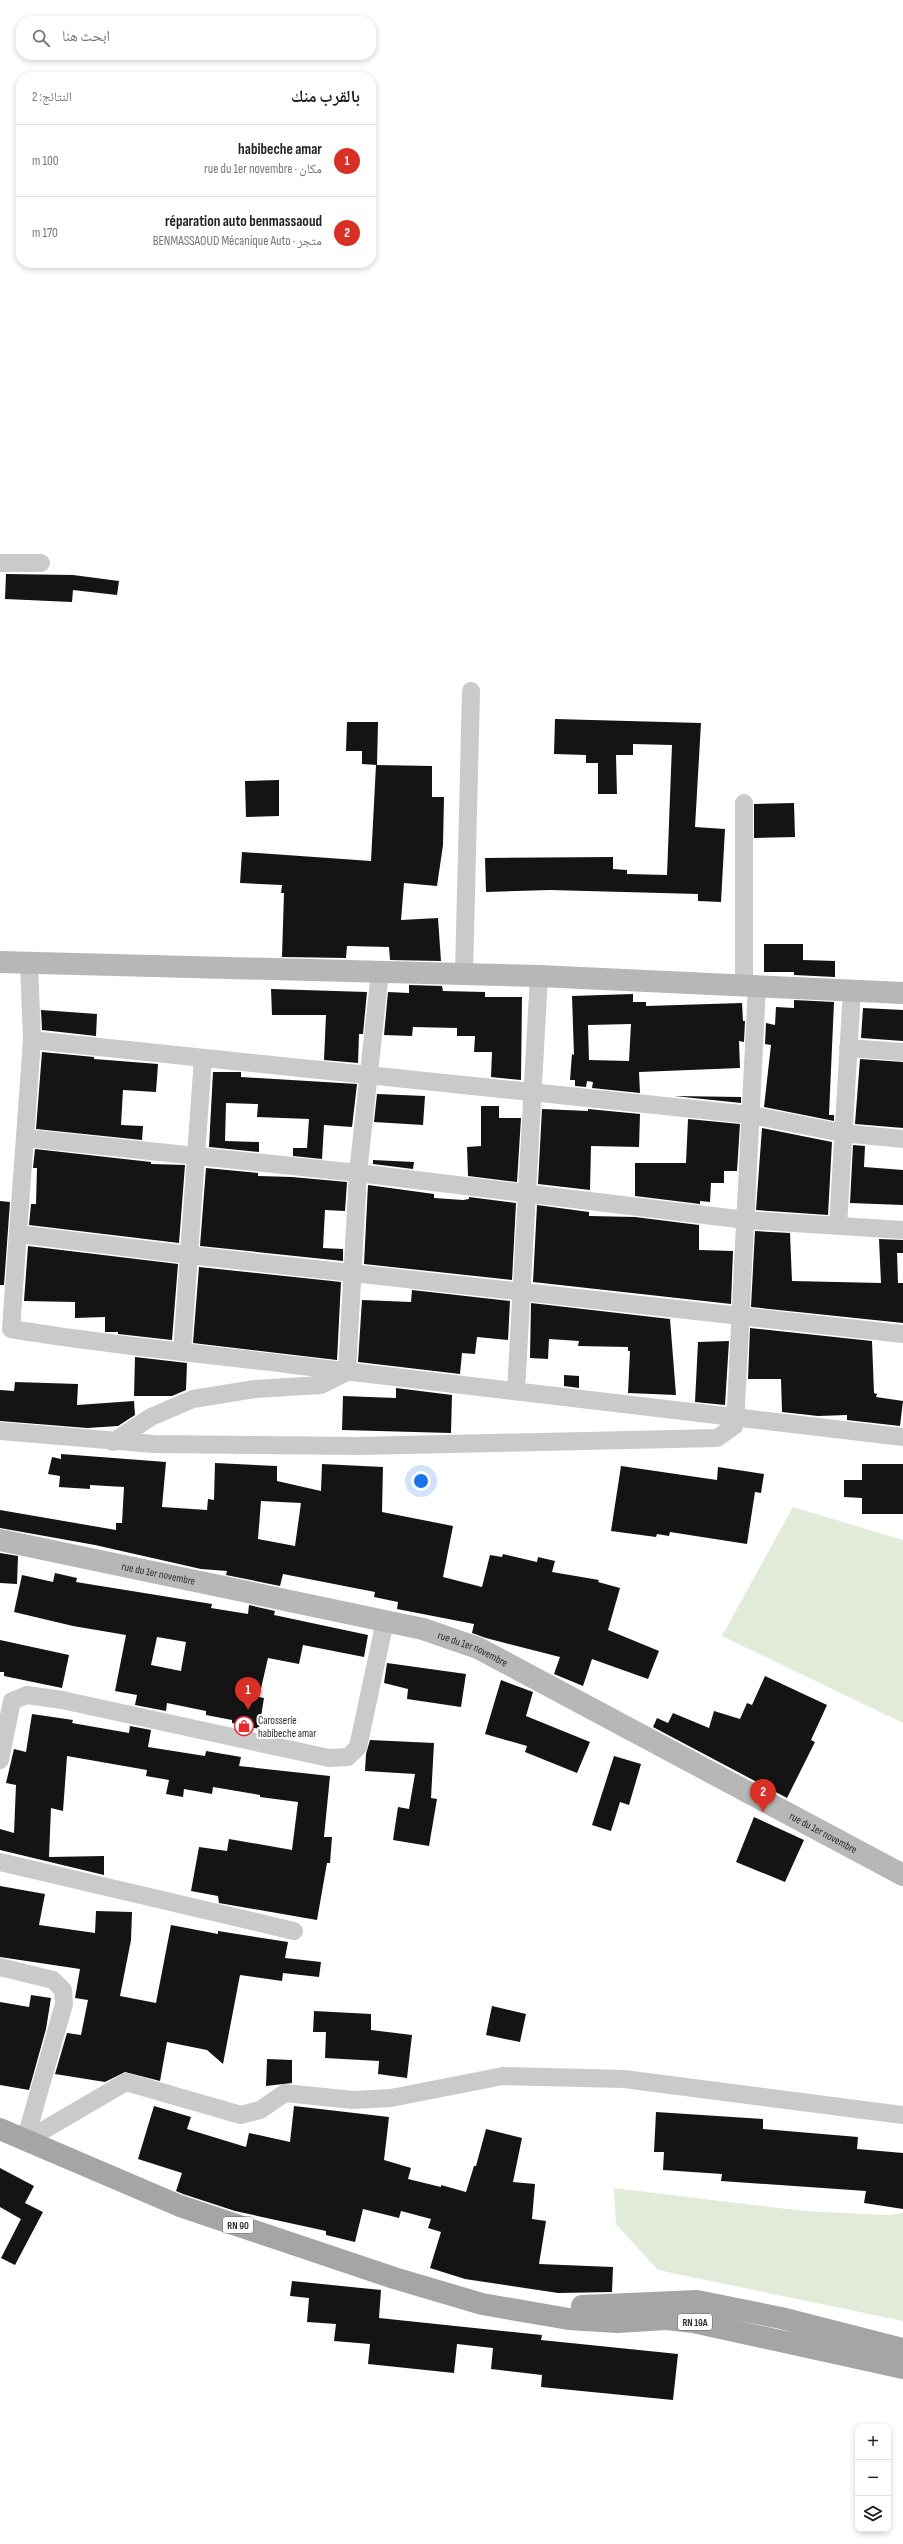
<!DOCTYPE html>
<html lang="ar">
<head>
<meta charset="utf-8">
<style>
  :root { --surface:#fff; --page:#f6f6f6; --text:#222; --muted:#767676; --line:#e0e0e0; --accent:#d93025 }
  body { margin:0; font-family:"Sofia Sans Condensed","Noto Naskh Arabic",sans-serif; background:var(--page); color:var(--text); direction:rtl }
  .controls { position:absolute; right:12px; bottom:12px; display:grid; overflow:hidden; border-radius:8px; box-shadow:0 2px 6px #0003 }
  .controls button { width:36px; height:36px; display:grid; place-items:center; padding:0; border:0; border-bottom:1px solid var(--line); background:var(--surface); color:var(--text); font:20px sans-serif }
  .you { position:absolute; left:421px; top:1481px; width:14px; height:14px; margin:-10px; border:3px solid #fff; border-radius:50%; background:#1a73e8; box-shadow:0 0 0 6px #1a73e833 }
  .badge { display:grid; place-items:center; width:26px; height:26px; border-radius:50%; background:var(--accent); color:#fff; font-size:13px; font-weight:700 }
  .pin { position:absolute; translate:-50% -33px; filter:drop-shadow(0 1px 2px #0008) }
  .pin::after { content:''; position:absolute; top:21px; width:14px; height:12px; background:inherit; clip-path:polygon(0 0,100% 0,50% 100%) }
  .list { margin:0; padding:0; list-style:none }
  h2 { display:flex; justify-content:space-between; align-items:center; height:52px; margin:0; padding:0 16px; font-size:17px }
  h2 small { font-size:13px; font-weight:400; color:var(--muted) }
  .list li { display:grid; grid-template-columns:26px 1fr auto; gap:12px; align-items:center; box-sizing:border-box; height:72px; padding:0 16px; border-top:1px solid var(--line) }
  .list b { display:block; font-size:15px; white-space:nowrap }
  .list p { margin:0; font-size:13px; white-space:nowrap; color:var(--muted) }
  .list em { font-size:13px; font-style:normal; color:var(--muted) }
  .icon { flex:none; width:22px; height:22px; fill:none; stroke:currentColor; stroke-width:2; stroke-linecap:round; stroke-linejoin:round }
  .map { position:relative; flex:none; width:903px; height:2544px; overflow:hidden; direction:ltr }
  .search { position:absolute; background:var(--surface); box-shadow:0 2px 6px #0003; left:16px; top:16px; width:360px; height:44px; display:flex; align-items:center; gap:10px; box-sizing:border-box; padding:0 14px; border-radius:16px; color:var(--muted); font-size:15px }
  .panel { position:absolute; background:var(--surface); box-shadow:0 2px 6px #0003; left:16px; top:72px; width:360px; height:196px; border-radius:16px; direction:rtl }
  .map>svg:first-child { display:block }
  .green { fill:#e2ebda }
  .building { fill:#141414; fill-rule:evenodd }
  .lines { fill:none; stroke-linecap:round; stroke-linejoin:round }
  .street { stroke:#cacaca; stroke-width:18 }
  .secondary { stroke:#b7b7b7; stroke-width:22 }
  .primary { stroke:#a5a5a5; stroke-width:22 }
  .labels { text-anchor:middle; stroke-width:4; stroke-linejoin:round; paint-order:stroke }
  .shield { fill:#fff; stroke:#6c6c6c; stroke-width:1 }
  .shield-label { font-size:10px; font-weight:bold; fill:#2d2d2d }
  .street-label { font-size:11px; fill:#2d2d2d; stroke:#fff }
  .poi-label { font-size:11px; fill:#2d2d2d; stroke:#fff; text-anchor:start }
</style>
</head>
<body>
<div class="map">
<svg width="903" height="2544" viewBox="0 0 903 2544">
  <rect width="100%" height="100%" fill="#fff"/>
  <path class="green" d="M793,1507L903,1540V1723L722,1636Z
    M614,2188L804,2211L887,2215L903,2213V2321L658,2270L616,2224Z"/>
  <path class="building" d="M6,574L73,575L119,581L117,595L73,590L72,602L5,599Z
    M555,719L701,723L695,827L725,829L721,902L698,901V894L550,890L486,892L485,858L613,857V869L627,870V874L667,875L672,745L633,744V755H616L617,794H598V763H586V755L554,754Z
    M347,722H378L377,765L362,764V751H346Z
    M376,765L432,766V797H444L443,845L437,886L404,883L401,920L438,918L441,961L390,960L389,947L347,946L346,958L282,957L284,893H281L282,885L240,883L242,852L371,861Z
    M279,780V816L246,817L245,781Z
    M794,803L795,837L754,838V804Z
    M764,944H803V960L835,961V977L794,975V972H764Z
    M409,985L442,986L443,991L485,992V997H522L521,1080L491,1077L492,1052H474L475,1036H457V1028L413,1027L412,1036L384,1035L388,992L409,993Z
    M271,989L367,992L363,1034H359L358,1063L324,1060L326,1015H272Z
    M633,994V1002H646V1006L742,1003L743,1021H745L744,1042L739,1041L740,1068L639,1072L640,1093L592,1088L593,1082L587,1081L586,1087L575,1086V1080H570L572,1054L574,1055L572,996ZM631,1024L629,1061L589,1060L588,1025Z
    M794,1000L834,1002L829,1115H834V1121L764,1107L771,1045L765,1044L766,1023L775,1025L776,1007L794,1008Z
    M863,1008L903,1010V1041L861,1038Z
    M41,1010L97,1014L96,1036L42,1030Z
    M42,1052L94,1057V1059L158,1064L156,1092L123,1090L121,1125L143,1126L142,1140L36,1129Z
    M860,1059L903,1062V1128L855,1124Z
    M213,1072H241V1077L357,1084L352,1127L324,1125L322,1159L293,1156V1148H307L309,1119L257,1117L258,1104L226,1103L225,1141L259,1142V1152L209,1147Z
    M377,1094L425,1096L423,1125L374,1122Z
    M674,1096L741,1097V1103Z
    M481,1106H499V1118H521L517,1182L468,1176L467,1147L481,1146Z
    M542,1109L588,1111V1109L640,1114L639,1147L591,1146L590,1190L538,1184Z
    M688,1119L740,1124L737,1171H724V1183H711L710,1202L700,1201V1204L635,1196V1163H686Z
    M762,1128L832,1142L828,1215L756,1210Z
    M853,1145L865,1146L864,1167L903,1170V1205L850,1203Z
    M35,1149L151,1162V1164L185,1165L179,1243L29,1225L31,1204H36L37,1168H33Z
    M373,1160L414,1162L413,1169L373,1164Z
    M206,1168L258,1173V1176L292,1177L347,1182L345,1211L325,1210L323,1248L343,1249V1261L200,1246Z
    M368,1185L434,1194V1198L463,1200L469,1199V1197L516,1203L512,1280L364,1264Z
    M0,1201L10,1202L4,1285H0Z
    M537,1205L589,1212V1216L635,1217L699,1225V1250L733,1251L731,1304L533,1282Z
    M755,1231L790,1233L792,1281L881,1283L879,1239L903,1240V1253H897L898,1283H903V1323L751,1307Z
    M28,1246L178,1264L172,1340L118,1334V1332H105V1317L75,1318V1302L24,1301Z
    M199,1267L341,1282L337,1360L193,1343Z
    M412,1290L510,1301L508,1340L477,1337L475,1354L462,1353L460,1374L358,1362L362,1300L411,1302Z
    M531,1303L670,1319L676,1395L628,1393L630,1351H628V1347L578,1346L579,1341L549,1339L548,1359L530,1358Z
    M750,1328L872,1341L874,1393L877,1394L876,1397L903,1401L900,1426L847,1420V1415L818,1416L782,1412L781,1379H748Z
    M729,1341L725,1405L695,1402L698,1342Z
    M135,1357L187,1363L186,1390L172,1396H134Z
    M564,1375L579,1376V1388L564,1386Z
    M15,1382L78,1384L77,1405L134,1401L135,1415L118,1426L87,1428L0,1421V1390L14,1391Z
    M396,1388L452,1395L451,1433L342,1430L343,1396L396,1398Z
    M61,1454L166,1462L162,1507L207,1510L208,1499L214,1500L215,1463L277,1466V1481L321,1491L322,1464L383,1467L382,1512L453,1526L443,1577L482,1587L490,1555L502,1557L503,1554L537,1562L538,1557L555,1561L552,1572L599,1580L598,1582L620,1588L608,1630L659,1651L648,1679L592,1659L583,1686L554,1674L560,1657L486,1638L472,1633L474,1624L397,1609L398,1602L374,1597L375,1592L283,1574L280,1586L226,1575L227,1571L201,1569L95,1545L0,1528V1510L116,1530V1523H122L124,1487L90,1485V1489L59,1487L60,1476L48,1474L52,1457L61,1459ZM261,1501L301,1503L295,1546L258,1539Z
    M862,1464H903V1514H862V1498L844,1497V1480H862Z
    M621,1466L717,1480L718,1467L764,1474L761,1493L755,1492L747,1544L670,1532L669,1536L657,1534L656,1537L611,1531Z
    M0,1553L18,1556L17,1584L0,1583Z
    M55,1573L77,1578L76,1582L212,1604L211,1608L248,1614L249,1605L275,1611L274,1615L368,1635L364,1657L303,1645L299,1664L268,1658L259,1697L264,1698L259,1729L232,1723V1720L206,1715V1711L167,1703L166,1711L135,1705L137,1695L115,1691L126,1635L73,1626L14,1612L22,1575L53,1582ZM157,1637L186,1642L181,1671L151,1665Z
    M0,1640L69,1655L62,1688L4,1676V1672H0Z
    M387,1663L466,1674L461,1707L407,1699L408,1689L384,1683Z
    M765,1676L827,1705L811,1740L815,1742L787,1798L653,1727L657,1718L668,1723L673,1713L709,1728L714,1711L740,1719L747,1703L752,1705Z
    M501,1680L533,1692L526,1716L590,1742L577,1773L525,1752L527,1746L485,1734Z
    M32,1714L73,1720L72,1723L129,1733L130,1726L151,1730L148,1747L205,1756L206,1751L241,1757L239,1766L330,1776L324,1837H332L330,1863H327L317,1920L219,1903L218,1896L191,1891L199,1847L227,1851L229,1839L292,1850L298,1802L260,1797V1795L213,1787L212,1794L184,1789L183,1797L166,1794L169,1780L146,1776L147,1770L67,1756L63,1811L51,1808L49,1857L104,1856V1875L0,1850V1829L14,1833L16,1785L6,1783L14,1749L26,1752Z
    M370,1740L434,1743L431,1798L437,1799L429,1846L393,1840L398,1807L409,1809L415,1774L365,1771L366,1754Z
    M614,1756L641,1764L629,1805L620,1802L611,1831L592,1825Z
    M754,1817L804,1840L785,1882L736,1862Z
    M0,1886L45,1894L39,1925L95,1933L96,1911L132,1912L131,1940L120,1996L156,2003L171,1925L218,1934V1931L288,1942L285,1958L321,1962L319,1977L283,1973L282,1981L240,1975L223,2064L207,2050L167,2042L160,2081L125,2072L105,2082L55,2074L67,2033L81,2035L88,2000L75,1998L80,1969L0,1957Z
    M31,1995L51,1998L46,2029L29,2090L0,2085V2002L29,2007Z
    M492,2006L526,2014L520,2042L486,2035Z
    M314,2011L371,2014V2030L412,2035L407,2078L378,2074L379,2061L325,2058L326,2032H313Z
    M267,2059L292,2060V2083L266,2086Z
    M154,2106L191,2117L187,2129L246,2147L249,2133L290,2142L294,2106L389,2117L384,2160L411,2168L408,2179L441,2187V2185L466,2192L474,2166H476L486,2129L522,2138L513,2182L535,2184L532,2219L546,2221L539,2264L613,2267L612,2292L558,2293L465,2279L430,2268L441,2232L428,2228L431,2219L401,2211L399,2218L363,2209L355,2242L326,2235V2231L235,2211L183,2194L176,2191L182,2173L138,2159Z
    M656,2112L763,2119V2129L858,2137L857,2149L903,2153V2209L864,2203L866,2191L721,2181L722,2174L663,2170L664,2152H654Z
    M0,2168L34,2186L25,2203L43,2212L15,2265L1,2258L21,2219L0,2207Z
    M292,2281L381,2290L379,2318L542,2335L541,2340L678,2354L673,2400L541,2387L542,2375L491,2369L493,2348L457,2344L454,2373L368,2364L370,2344L334,2341L336,2324L307,2322L309,2298L290,2296Z"/>
  <g class="lines">
    <path class="street" d="M0,563H41
      M744,803V985
      M29,963L32,1040L11,1329C108,1345 205,1354 302,1366C502,1391 703,1412 903,1437
      M464,974L471,691
      M32,1040L751,1115L842,1133L903,1139
      M848,1048L903,1052
      M26,1138L358,1173L746,1220L903,1230
      M838,1226L852,990
      M18,1234L189,1255L903,1334
      M182,1352L203,1058
      M516,1391L539,976
      M0,1431L154,1444L359,1446L717,1438L734,1426L736,1406L757,986
      M113,1442L151,1417L193,1399L255,1389L321,1385L347,1372L358,1173L380,972
      M0,1760L12,1701L27,1695L62,1700L329,1758L348,1757L358,1747L385,1621
      M0,1862L294,1931
      M0,1967L53,1980L63,1990L64,2004L25,2141
      M25,2141L126,2082L241,2115L260,2110L285,2093L353,2100L391,2098L503,2076L624,2079L903,2115"/>
    <g class="secondary">
      <path d="M0,962L539,976L903,993"/>
      <path id="s1" d="M0,1540L423,1629L478,1648L903,1875"/>
    </g>
    <path class="primary" d="M0,2129L180,2206L394,2278L482,2304L569,2319L617,2322L666,2319L693,2322L903,2368
      M582,2306L697,2301L781,2318L903,2349"/>
  </g>
  <defs>
    <g id="shop-ring" transform="scale(1)"><circle r="9.5" fill="#fff" stroke="#e82a30" stroke-width="1.5"/><path d="M-5-2.5h2.3a2.7 3.5 0 0 1 5.4 0H5L5.5 6h-11ZM-1.5-2.5h3a1.5 2.3 0 0 0-3 0Z" fill="#e82a30"/></g>
  </defs>
  <g fill-rule="evenodd">
    <use href="#shop-ring" x="244" y="1726"/>
  </g>
  <g class="labels">
    <g class="shield">
      <rect x="223" y="2217" width="30" height="16" rx="3"/>
      <rect x="678" y="2314" width="34" height="16" rx="3"/>
    </g>
    <g class="shield-label">
      <text x="238" y="2229">RN 90</text>
      <text x="695" y="2326">RN 19A</text>
    </g>
    <g class="street-label">
      <text dy="4" stroke="none"><textPath href="#s1" startOffset="162">rue du 1er novembre</textPath></text>
      <text dy="4" stroke="none"><textPath href="#s1" startOffset="486">rue du 1er novembre</textPath></text>
      <text dy="4" stroke="none"><textPath href="#s1" startOffset="882">rue du 1er novembre</textPath></text>
    </g>
    <g class="poi-label">
      <text x="258" y="1724">Carosserie<tspan x="258" dy="13">habibeche amar</tspan></text>
    </g>
  </g>
</svg>
<div class="controls">
<button>+</button>
<button>−</button>
<button><svg class="icon" aria-label="layers" viewBox="0 0 24 24"><path d="M12 4l9 5-9 5-9-5zM3 14l9 5 9-5"/></svg></button>
</div>
<div class="you"></div>
<div class="pin badge" style="left:248px;top:1710px">1</div>
<div class="pin badge" style="left:763px;top:1812px">2</div>
<div class="search"><svg class="icon" aria-label="search" viewBox="0 0 24 24"><circle cx="10" cy="10" r="6"/><path d="M15 15l6 6"/></svg>ابحث هنا</div>
<section class="panel">
<h2>بالقرب منك<small>النتائج: 2</small></h2>
<ul class="list">
<li><span class="badge">1</span><div><b>habibeche amar</b><p>مكان · rue du 1er novembre</p></div><em>100 m</em></li>
<li><span class="badge">2</span><div><b>réparation auto benmassaoud</b><p>متجر · BENMASSAOUD Mécanique Auto</p></div><em>170 m</em></li>
</ul>
</section>
</div>
</body>
</html>
